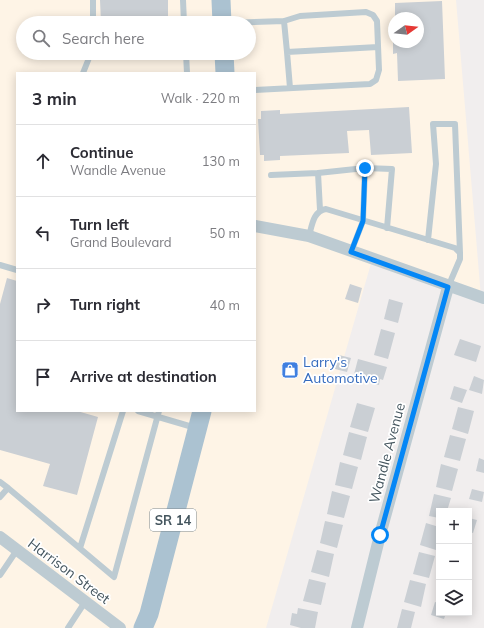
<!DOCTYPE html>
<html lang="en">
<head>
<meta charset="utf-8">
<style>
  :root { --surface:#fff; --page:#f7f7f7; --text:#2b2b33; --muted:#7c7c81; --line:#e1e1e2 }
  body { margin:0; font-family:Mulish,sans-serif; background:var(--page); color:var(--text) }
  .controls { position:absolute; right:12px; bottom:12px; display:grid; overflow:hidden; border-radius:0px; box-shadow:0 2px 10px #0003 }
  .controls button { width:36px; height:36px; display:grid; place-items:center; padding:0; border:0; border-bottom:1px solid var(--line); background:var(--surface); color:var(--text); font:20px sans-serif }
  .compass { position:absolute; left:388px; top:12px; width:36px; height:36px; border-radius:50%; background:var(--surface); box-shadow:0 2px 10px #0003; rotate:75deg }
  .stop { position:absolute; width:12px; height:12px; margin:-9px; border:3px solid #0487f6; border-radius:50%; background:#fff }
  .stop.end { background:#0487f6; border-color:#fff; box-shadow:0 1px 4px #0008 }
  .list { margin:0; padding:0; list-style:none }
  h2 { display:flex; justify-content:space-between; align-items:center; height:52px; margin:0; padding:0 16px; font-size:17px }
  h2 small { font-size:13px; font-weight:400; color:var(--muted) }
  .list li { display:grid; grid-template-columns:26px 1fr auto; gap:12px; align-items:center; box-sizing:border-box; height:72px; padding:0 16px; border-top:1px solid var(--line) }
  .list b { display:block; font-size:15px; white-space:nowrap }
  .list p { margin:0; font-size:13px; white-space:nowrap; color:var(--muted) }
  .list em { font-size:13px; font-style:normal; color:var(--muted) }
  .icon { flex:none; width:22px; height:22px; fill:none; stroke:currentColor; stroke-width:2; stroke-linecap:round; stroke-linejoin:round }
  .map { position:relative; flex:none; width:484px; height:628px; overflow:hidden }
  .search { position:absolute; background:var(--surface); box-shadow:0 2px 10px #0003; left:16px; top:16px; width:240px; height:44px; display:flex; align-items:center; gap:10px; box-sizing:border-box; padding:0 14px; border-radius:22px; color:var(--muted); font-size:15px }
  .panel { position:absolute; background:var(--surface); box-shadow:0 2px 10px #0003; left:16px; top:72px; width:240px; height:340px; border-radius:0px }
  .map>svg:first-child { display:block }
  .commercial { fill:#fef4e6; fill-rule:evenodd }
  .building { fill:#cacfd4 }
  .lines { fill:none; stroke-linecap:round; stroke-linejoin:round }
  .service { stroke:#bdcbd2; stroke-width:6 }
  .minor { stroke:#bdcbd2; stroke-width:12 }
  .primary { stroke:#abc2d1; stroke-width:19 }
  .route { stroke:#0487f6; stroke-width:5 }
  .labels { text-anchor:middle; stroke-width:3.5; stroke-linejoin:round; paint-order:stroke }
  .shield { fill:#fff; stroke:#7c888e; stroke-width:1 }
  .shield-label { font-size:13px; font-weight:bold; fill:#44555e }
  .shop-label { font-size:14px; fill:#366cbe; stroke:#fff; text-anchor:start }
  .street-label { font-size:14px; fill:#44555e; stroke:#fff }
</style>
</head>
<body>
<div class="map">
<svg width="484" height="628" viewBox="0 0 484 628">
  <rect width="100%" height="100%" fill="#f1eeee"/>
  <path class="commercial" d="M0,0H456L481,297L372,260L266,628H0ZM394,18H418V42H394ZM23,23H249V53H23ZM17,73H255V411H17Z"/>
  <path class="building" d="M100,0H168V23H101Z
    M442,1L445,79L398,81L397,53L393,54V42H418V18H395V3Z
    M409,107L412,153L371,155L369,130L347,131L349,153L280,156V160L264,161V155H260L258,119H261V111L280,110V114Z
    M7,278L17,281V411H77L98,417L77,495L43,486L50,464L0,450V304Z
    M350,284L362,288L358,303L345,299Z
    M389,299L403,303L398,323L384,319Z
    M381,329L395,333L388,359L374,355Z
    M460,339L481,346L476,362L454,355Z
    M339,355L351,358L347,372L335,369Z
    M358,359L387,367L383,380L380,379L379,385L353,378Z
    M474,376L484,380L482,394L469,390Z
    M454,386L467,390L462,403L450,399Z
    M357,403L375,408L368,432L350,427Z
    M458,407L474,411L468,434L452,429Z
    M349,432L367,437L361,460L343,455Z
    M450,435L466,439L460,461L444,457Z
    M479,458L484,460V473L476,471Z
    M340,462L358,467L352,489L335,485Z
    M441,464L458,469L452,491L436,487Z
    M472,489L484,492L482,502L469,499Z
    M332,491L350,496L344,518L327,514Z
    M434,494L451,498L447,511H439V518L429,516Z
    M469,518L477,520L473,533L469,532Z
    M325,521L343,525L337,548L320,543Z
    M426,523L439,527V540L436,550L420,545Z
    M317,550L334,554L329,577L311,572Z
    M419,552L435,556L429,578L413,574Z
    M309,579L326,583L321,605L303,601Z
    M410,580L426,584L421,607L404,602Z
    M435,602L439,603V613H446L444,619L431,615Z
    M298,608L318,612L315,628H301L290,625L292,613L297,614Z
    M402,609L415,612L411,628H397Z"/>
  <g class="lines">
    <path class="service" d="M93,0V23
      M183,0L184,23
      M284,21L287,52L378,47
      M227,23L284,21L300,16L366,12L373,15L377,21L379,70L376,80L370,84L255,90
      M287,52L290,88
      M186,53L187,73
      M83,73L91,53
      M271,175L318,173
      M320,210L318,173L365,168L392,169L387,228
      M309,236C312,226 313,211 326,209L455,248L460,253V259L448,287
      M428,240L436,164L433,124H455L460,253
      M351,252L363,221L365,168
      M0,265L17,270
      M138,411L196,428
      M0,482L8,488L0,497
      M8,488L114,577L159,411
      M80,548L123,411
      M0,575L17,550
      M68,628L85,602"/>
    <path class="minor" d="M255,226L309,236L484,298
      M0,537L120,628
      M357,628L380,535L448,287"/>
    <path class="primary" d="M221,0L222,23
      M224,53L225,73
      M143,628L149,614L202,411"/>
  </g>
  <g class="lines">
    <path class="route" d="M365,168L363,221L351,252L448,287L380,535"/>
  </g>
  <defs>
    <g id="shop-square" transform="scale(0.9)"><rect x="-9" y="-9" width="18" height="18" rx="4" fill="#3f7fe0" stroke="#fff"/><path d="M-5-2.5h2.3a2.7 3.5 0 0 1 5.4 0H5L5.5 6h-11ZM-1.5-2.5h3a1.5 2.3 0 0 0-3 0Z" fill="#fff"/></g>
  </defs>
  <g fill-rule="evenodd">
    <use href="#shop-square" x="290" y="370"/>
  </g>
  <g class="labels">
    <rect class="shield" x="150" y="509" width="46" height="22" rx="3"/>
    <g class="shield-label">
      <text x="173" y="525">SR 14</text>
    </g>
    <g class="shop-label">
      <text x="303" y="367">Larry's<tspan x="303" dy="16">Automotive</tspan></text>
    </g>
    <g class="street-label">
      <text transform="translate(387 453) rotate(-75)" y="5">Wandle Avenue</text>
      <text transform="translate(69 571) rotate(37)" y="5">Harrison Street</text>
    </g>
  </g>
</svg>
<div class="controls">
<button>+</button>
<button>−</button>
<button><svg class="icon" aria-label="layers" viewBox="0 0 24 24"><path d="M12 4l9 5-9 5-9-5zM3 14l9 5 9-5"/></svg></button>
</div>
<svg class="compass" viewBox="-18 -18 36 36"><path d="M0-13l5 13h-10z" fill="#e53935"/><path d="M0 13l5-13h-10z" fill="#7c7c81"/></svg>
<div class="stop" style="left:380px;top:535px"></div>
<div class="stop end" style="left:365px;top:168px"></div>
<div class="search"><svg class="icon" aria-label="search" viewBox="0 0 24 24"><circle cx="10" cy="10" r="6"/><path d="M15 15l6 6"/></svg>Search here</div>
<section class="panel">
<h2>3 min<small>Walk · 220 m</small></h2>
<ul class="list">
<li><svg class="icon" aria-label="ahead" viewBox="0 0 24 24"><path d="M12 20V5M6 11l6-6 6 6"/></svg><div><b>Continue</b><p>Wandle Avenue</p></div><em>130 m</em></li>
<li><svg class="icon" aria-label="left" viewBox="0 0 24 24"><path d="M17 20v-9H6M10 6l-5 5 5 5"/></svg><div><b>Turn left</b><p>Grand Boulevard</p></div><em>50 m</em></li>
<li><svg class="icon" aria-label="right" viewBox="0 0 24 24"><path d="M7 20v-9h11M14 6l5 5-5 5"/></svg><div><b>Turn right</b></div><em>40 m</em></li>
<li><svg class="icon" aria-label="arrive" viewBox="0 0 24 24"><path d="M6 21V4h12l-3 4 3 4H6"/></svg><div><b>Arrive at destination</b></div></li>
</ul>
</section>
</div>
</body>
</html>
